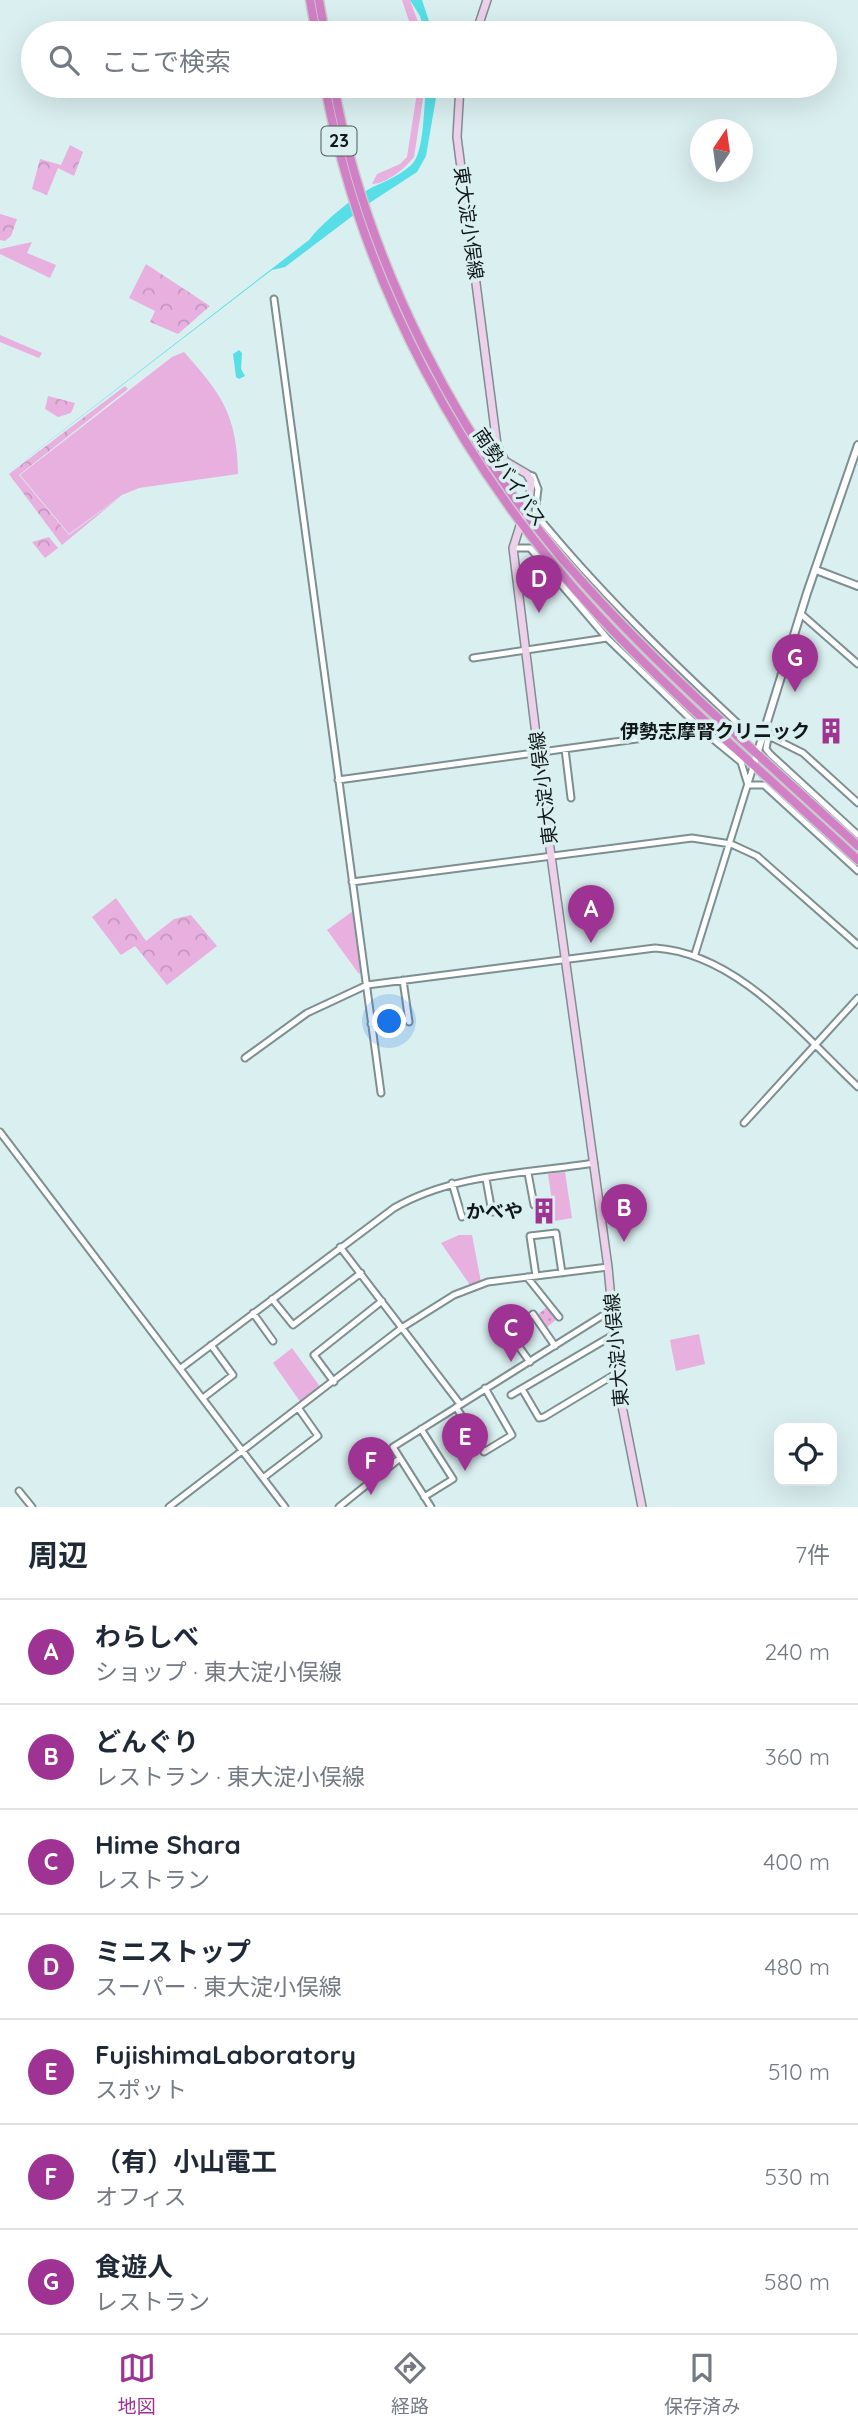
<!DOCTYPE html>
<html lang="ja">
<head>
<meta charset="utf-8">
<style>
  :root { --surface:#fff; --page:#f6f6f7; --text:#1f2937; --muted:#747a83; --line:#e0e1e3; --accent:#9f3393 }
  body { margin:0; font-family:Quicksand,"Noto Sans JP",sans-serif; background:var(--page); color:var(--text) }
  .controls { position:absolute; right:21px; bottom:21px; display:grid; overflow:hidden; border-radius:14px; box-shadow:0 7px 28px #0002 }
  .controls button { width:63px; height:63px; display:grid; place-items:center; padding:0; border:0; border-bottom:2px solid var(--line); background:var(--surface); color:var(--text); font:35px sans-serif }
  .compass { position:absolute; left:690px; top:119px; width:63px; height:63px; border-radius:50%; background:var(--surface); box-shadow:0 7px 28px #0002; rotate:13deg }
  .you { position:absolute; left:390px; top:1022px; width:24px; height:24px; margin:-18px; border:5px solid #fff; border-radius:50%; background:#1a73e8; box-shadow:0 0 0 10px #1a73e833 }
  .badge { display:grid; place-items:center; width:46px; height:46px; border-radius:50%; background:var(--accent); color:#fff; font-size:23px; font-weight:700 }
  .pin { position:absolute; translate:-50% -58px; filter:drop-shadow(0 2px 4px #0008) }
  .pin::after { content:''; position:absolute; top:37px; width:24px; height:21px; background:inherit; clip-path:polygon(0 0,100% 0,50% 100%) }
  .list { margin:0; padding:0; list-style:none }
  h2 { display:flex; justify-content:space-between; align-items:center; height:91px; margin:0; padding:0 28px; font-size:30px }
  h2 small { font-size:23px; font-weight:400; color:var(--muted) }
  .list li { display:grid; grid-template-columns:46px 1fr auto; gap:21px; align-items:center; box-sizing:border-box; height:105px; padding:0 28px; border-top:2px solid var(--line) }
  .list b { display:block; font-size:26px; white-space:nowrap }
  .list p { margin:0; font-size:23px; white-space:nowrap; color:var(--muted) }
  .list em { font-size:23px; font-style:normal; color:var(--muted) }
  .icon { flex:none; width:38px; height:38px; fill:none; stroke:currentColor; stroke-width:2; stroke-linecap:round; stroke-linejoin:round }
  .map { position:relative; flex:none; width:858px; height:1507px; overflow:hidden }
  .search { position:absolute; background:var(--surface); box-shadow:0 7px 28px #0002; left:21px; right:21px; top:21px; height:77px; display:flex; align-items:center; gap:18px; box-sizing:border-box; padding:0 24px; border-radius:38px; color:var(--muted); font-size:26px }
  .sheet { height:826px; background:var(--surface) }
  nav { display:flex; justify-content:space-around; align-items:center; box-sizing:border-box; height:98px; border-top:2px solid var(--line); background:var(--surface); font-size:19px; color:var(--muted) }
  nav a { display:grid; justify-items:center; gap:4px }
  nav .on { color:var(--accent) }
  .map>svg:first-child { display:block }
  .grass { fill:#e8b0de }
  .forest { fill:url(#forest-crowns) }
  .park { fill:url(#park-dots) }
  .water { fill:#58dee7 }
  .lines { fill:none; stroke-linecap:round; stroke-linejoin:round }
  .minor-casing { stroke:#7d8f91; stroke-width:9 }
  .tertiary-casing { stroke:#7d8f91; stroke-width:10 }
  .secondary-casing { stroke:#7d8f91; stroke-width:10 }
  .trunk-casing { stroke:#cacccc; stroke-width:11 }
  .minor { stroke:#fff; stroke-width:5 }
  .tertiary { stroke:#fff; stroke-width:6 }
  .secondary { stroke:#eed0ea; stroke-width:7 }
  .trunk { stroke:#d280c6; stroke-width:8 }
  .labels { text-anchor:middle; stroke-width:7; stroke-linejoin:round; paint-order:stroke }
  .shield { fill:#daeff0; stroke:#4d5859; stroke-width:2 }
  .shield-label { font-size:18px; font-weight:bold; fill:#101718 }
  .street-label { font-size:19px; fill:#101718; stroke:#daeff0 }
  .poi-label { font-size:19px; font-weight:bold; fill:#101718; stroke:#daeff0; text-anchor:end }
</style>
</head>
<body>
<div class="map">
<svg width="858" height="1507" viewBox="0 0 858 1507">
  <defs>
    <pattern id="forest-crowns" width="20" height="18" patternUnits="userSpaceOnUse" patternTransform="scale(1.75)"><rect width="20" height="18" fill="#e8b0de"/><path d="M2 6a3 3 0 1 1 6 0M12 15a3 3 0 1 1 6 0" fill="none" stroke="#c697be"/></pattern>
    <pattern id="park-dots" width="8" height="8" patternUnits="userSpaceOnUse" patternTransform="scale(1.75)"><rect width="8" height="8" fill="#e8b0de"/><path d="M2 2h.1M6 6h.1" fill="none" stroke="#c697be" stroke-width="1.8" stroke-linecap="round"/></pattern>
  </defs>
  <rect width="100%" height="100%" fill="#daeff0"/>
  <path class="grass" d="M402,0H410L422,33H413Z
    M418,86H425L414,157C406,168 386,184 372,184L377,174L400,164L407,157Z
    M32,242L27,253L56,265L50,278L0,254V249Z
    M0,335L42,353L39,358L0,342Z
    M184,352C222,394 237,416 238,474L139,488L122,495L69,534L20,475L172,357Z
    M353,911L362,970L359,974L327,930Z
    M565,1172L572,1218L555,1221L548,1174Z
    M459,1235H472L481,1282L470,1285L441,1243Z
    M699,1334L705,1364L676,1371L670,1340Z
    M292,1348L321,1388L301,1403L273,1363Z"/>
  <path class="forest" d="M70,145L83,152L74,176L58,168L47,195L32,189L40,159L61,165Z
    M0,214L17,219L11,236L5,241L0,240Z
    M146,264L210,306L178,334L150,322L155,311L129,298Z
    M125,386L128,389L19,475L69,535L120,497L62,545L9,474Z
    M48,396L75,403L71,413L58,417L45,409Z
    M49,537L58,548L45,558L32,542Z
    M116,898L146,941L174,919L191,915L217,946L167,985L135,946L121,955L92,917Z"/>
  <path class="park" d="M547,1307L556,1320L546,1328L536,1316Z"/>
  <path class="water" d="M410,0H422L433,33H425L420,16Z
    M426,86H438L426,156L417,172L371,202L285,267L272,270L0,479L309,240C321,224 353,197 371,188C384,182 408,172 415,160C424,146 424,104 426,86Z
    M239,350L242,353L241,369L245,376L239,379L236,377L233,354Z"/>
  <g class="lines">
    <g class="minor-casing">
      <path id="minor" d="M274,299L381,1093
        M527,474L533,476L538,489L535,513C600,593 672,662 747,732L766,727L769,731L766,749L770,754L858,835
        M513,548H530L607,638L702,730L741,762L748,785
        M801,614L858,664
        M473,658L607,638
        M769,736L803,753L858,803
        M565,749L571,798
        M338,780L702,730
        M748,785H764L858,871
        M352,882L692,838L731,844L757,856L858,945
        M695,954L754,764
        M403,980L409,1022
        M371,1024L408,1019
        M245,1058L307,1013L367,985L655,948C737,953 801,1033 858,1087
        M744,1123L858,998
        M0,1132L285,1507
        M528,1173L534,1205
        M486,1179L492,1212L503,1210
        M452,1183L462,1217
        M340,1247L460,1404
        M536,1276L530,1236L556,1233L562,1273
        M527,1277L559,1317
        M272,1299L293,1325L361,1273
        M253,1313L273,1341
        M530,1362L509,1333L533,1314L555,1346
        M181,1368L394,1208C454,1173 527,1174 594,1163
        M334,1382L314,1355L382,1301
        M522,1389L539,1418L544,1417L617,1373
        M511,1395L615,1334
        M203,1398L233,1375L211,1345
        M456,1407L484,1452L512,1435L485,1388
        M421,1429L453,1479L424,1497
        M263,1478L318,1436L299,1409
        M19,1491L32,1507
        M169,1507L403,1327L454,1295L488,1282L608,1267
        M339,1507L399,1459
        M431,1507L393,1447L613,1309"/>
    </g>
    <g class="tertiary-casing">
      <path id="tertiary" d="M816,570L858,586
        M754,764L807,593L858,445"/>
    </g>
    <g class="secondary-casing">
      <path id="secondary" d="M476,33L487,0
        M460,86L457,137L497,445L505,461L527,474L531,481L530,494L513,548L551,856L608,1267L620,1396L642,1507"/>
    </g>
    <g class="trunk-casing">
      <path id="trunk" d="M310,0L316,33
        M319,0L325,33
        M325,86C361,283 464,471 599,616C680,703 772,780 858,860
        M334,86C366,262 460,445 579,578C665,675 764,759 858,846"/>
    </g>
    <use href="#minor" class="minor"/>
    <use href="#tertiary" class="tertiary"/>
    <use href="#secondary" class="secondary"/>
    <use href="#trunk" class="trunk"/>
  </g>
  <defs>
    <g id="building-bare" transform="scale(2.1)"><path d="M-4-6H4V6H1V3H-1V6H-4ZM-2.5-4.3h1.7v1.8h-1.7ZM.8-4.3h1.7v1.8H.8ZM-2.5-1h1.7V.8h-1.7ZM.8-1h1.7V.8H.8Z" fill="#9f3393" stroke="#daeff0" stroke-width="2.5" paint-order="stroke"/></g>
  </defs>
  <g fill-rule="evenodd">
    <use href="#building-bare" x="831" y="731"/>
    <use href="#building-bare" x="544" y="1211"/>
  </g>
  <g class="labels">
    <rect class="shield" x="321.5" y="126.5" width="35" height="29" rx="5"/>
    <g class="shield-label">
      <text x="339" y="147">23</text>
    </g>
    <g class="street-label">
      <text transform="translate(469 223) rotate(82)" y="7">東大淀小俣線</text>
      <text transform="translate(510 477) rotate(56)" y="7">南勢バイパス</text>
      <text transform="translate(543 788) rotate(-97)" y="7">東大淀小俣線</text>
      <text transform="translate(616 1350) rotate(-95)" y="7">東大淀小俣線</text>
    </g>
    <g class="poi-label">
      <text x="810" y="738">伊勢志摩腎クリニック</text>
      <text x="523" y="1218">かべや</text>
    </g>
  </g>
</svg>
<div class="controls">
<button><svg class="icon" aria-label="locate" viewBox="0 0 24 24"><circle cx="12" cy="12" r="6"/><path d="M12 2v4M12 18v4M2 12h4M18 12h4"/></svg></button>
</div>
<svg class="compass" viewBox="-18 -18 36 36"><path d="M0-13l5 13h-10z" fill="#e53935"/><path d="M0 13l5-13h-10z" fill="#747a83"/></svg>
<div class="you"></div>
<div class="pin badge" style="left:591px;top:943px">A</div>
<div class="pin badge" style="left:624px;top:1242px">B</div>
<div class="pin badge" style="left:511px;top:1362px">C</div>
<div class="pin badge" style="left:539px;top:613px">D</div>
<div class="pin badge" style="left:465px;top:1471px">E</div>
<div class="pin badge" style="left:371px;top:1495px">F</div>
<div class="pin badge" style="left:795px;top:692px">G</div>
<div class="search"><svg class="icon" aria-label="search" viewBox="0 0 24 24"><circle cx="10" cy="10" r="6"/><path d="M15 15l6 6"/></svg>ここで検索</div>
</div>
<section class="sheet">
<h2>周辺<small>7件</small></h2>
<ul class="list">
<li><span class="badge">A</span><div><b>わらしべ</b><p>ショップ · 東大淀小俣線</p></div><em>240 m</em></li>
<li><span class="badge">B</span><div><b>どんぐり</b><p>レストラン · 東大淀小俣線</p></div><em>360 m</em></li>
<li><span class="badge">C</span><div><b>Hime Shara</b><p>レストラン</p></div><em>400 m</em></li>
<li><span class="badge">D</span><div><b>ミニストップ</b><p>スーパー · 東大淀小俣線</p></div><em>480 m</em></li>
<li><span class="badge">E</span><div><b>FujishimaLaboratory</b><p>スポット</p></div><em>510 m</em></li>
<li><span class="badge">F</span><div><b>（有）小山電工</b><p>オフィス</p></div><em>530 m</em></li>
<li><span class="badge">G</span><div><b>食遊人</b><p>レストラン</p></div><em>580 m</em></li>
</ul>
</section>
<nav>
<a class="on"><svg class="icon" aria-label="map" viewBox="0 0 24 24"><path d="M3 6l6-2 6 2 6-2v14l-6 2-6-2-6 2zM9 4v14M15 6v14"/></svg>地図</a>
<a><svg class="icon" aria-label="directions" viewBox="0 0 24 24"><path d="M12 3l9 9-9 9-9-9zM9 14v-3h6M13 9l2 2-2 2"/></svg>経路</a>
<a><svg class="icon" aria-label="saved" viewBox="0 0 24 24"><path d="M7 4h10v16l-5-4-5 4z"/></svg>保存済み</a>
</nav>
</body>
</html>
